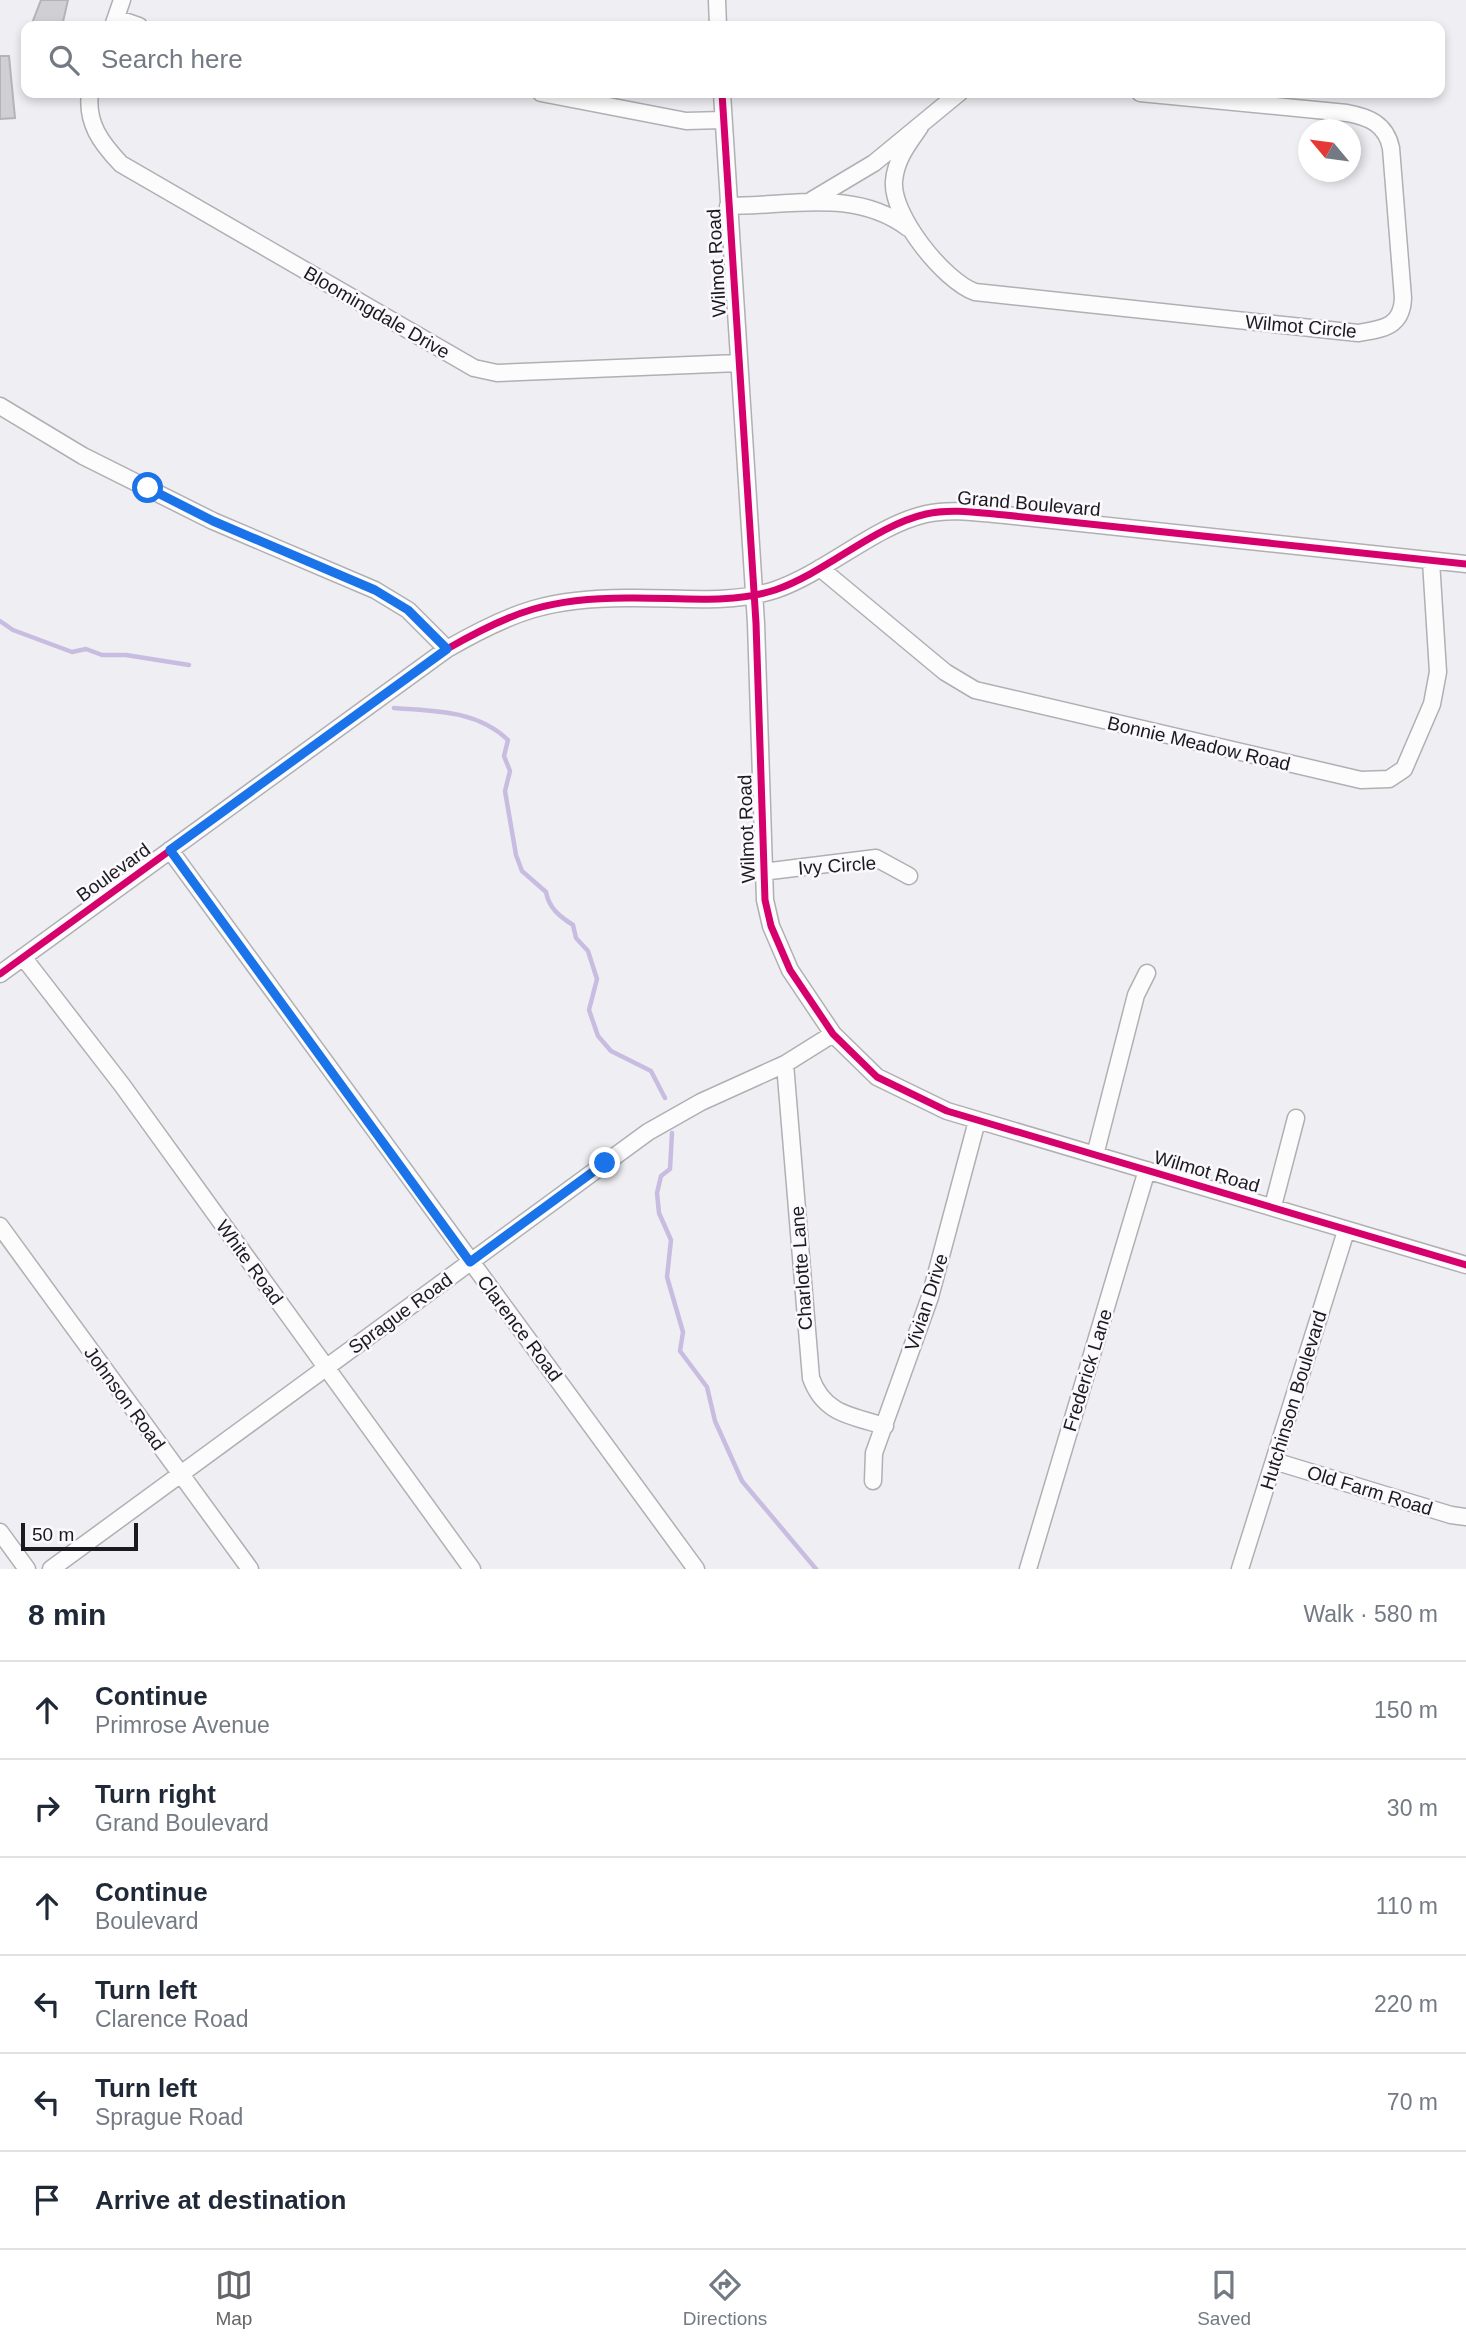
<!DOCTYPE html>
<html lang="en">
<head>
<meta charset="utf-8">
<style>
  :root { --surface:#fff; --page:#f2f2f3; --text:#1f2937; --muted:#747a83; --line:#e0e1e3; --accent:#656469 }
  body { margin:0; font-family:Arial,sans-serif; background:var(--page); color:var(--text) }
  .compass { position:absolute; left:1298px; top:119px; width:63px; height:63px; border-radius:50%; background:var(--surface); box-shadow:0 4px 10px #0003; rotate:299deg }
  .scale { position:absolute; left:21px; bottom:18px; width:117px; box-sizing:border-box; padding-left:7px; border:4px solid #1b1a1e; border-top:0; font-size:19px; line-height:24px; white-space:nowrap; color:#1b1a1e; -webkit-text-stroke:5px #fbf9fe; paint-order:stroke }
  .stop { position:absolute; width:21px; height:21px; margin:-16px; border:5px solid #1a73e8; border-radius:50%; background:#fff }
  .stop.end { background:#1a73e8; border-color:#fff; box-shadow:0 2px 7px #0008 }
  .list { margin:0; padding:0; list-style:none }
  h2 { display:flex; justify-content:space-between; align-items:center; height:91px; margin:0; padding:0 28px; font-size:30px }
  h2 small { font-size:23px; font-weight:400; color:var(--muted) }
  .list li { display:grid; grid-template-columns:46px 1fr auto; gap:21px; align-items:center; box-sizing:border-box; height:98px; padding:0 28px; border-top:2px solid var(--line) }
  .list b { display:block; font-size:26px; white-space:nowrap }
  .list p { margin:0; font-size:23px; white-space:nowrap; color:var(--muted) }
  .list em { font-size:23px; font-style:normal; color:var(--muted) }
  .icon { flex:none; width:38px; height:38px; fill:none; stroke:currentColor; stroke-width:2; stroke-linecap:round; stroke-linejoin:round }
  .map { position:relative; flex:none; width:1466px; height:1569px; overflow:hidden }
  .search { position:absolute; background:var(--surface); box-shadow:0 4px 10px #0003; left:21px; right:21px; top:21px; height:77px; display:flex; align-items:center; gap:18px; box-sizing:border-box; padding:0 24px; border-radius:14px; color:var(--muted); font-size:26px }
  .sheet { height:679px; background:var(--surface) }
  nav { display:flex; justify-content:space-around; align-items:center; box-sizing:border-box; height:98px; border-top:2px solid var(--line); background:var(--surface); font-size:19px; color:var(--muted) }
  nav a { display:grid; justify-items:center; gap:4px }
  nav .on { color:var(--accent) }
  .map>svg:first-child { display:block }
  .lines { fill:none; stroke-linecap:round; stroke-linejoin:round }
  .stream { stroke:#c9bce1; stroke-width:4.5 }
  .building { fill:#d0cfd3; stroke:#b4b3b8; stroke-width:2 }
  .minor-casing { stroke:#b0afb4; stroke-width:19 }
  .minor { stroke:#fdfcfd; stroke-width:16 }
  .cycleway-casing { stroke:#fbf9fe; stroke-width:11 }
  .cycleway { stroke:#d6006c; stroke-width:7 }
  .route { stroke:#1a73e8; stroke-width:9 }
  .labels { text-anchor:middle; stroke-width:5; stroke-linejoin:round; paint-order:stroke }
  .street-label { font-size:19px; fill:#1b1a1e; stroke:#fbf9fe }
</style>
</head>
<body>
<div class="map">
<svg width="1466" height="1569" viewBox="0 0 1466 1569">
  <rect width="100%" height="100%" fill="#efeef3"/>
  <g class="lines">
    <path class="stream" d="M0,621L13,630L72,652L86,649L102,655H126L189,665
      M394,708C434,711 477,710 508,740L504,756L510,771L505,791L516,855L522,871L546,892C549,908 559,916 573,925L576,938L588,951L597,979L589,1010L598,1036L611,1051L651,1071L665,1098
      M672,1133L670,1169L661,1176L657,1193L659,1213L671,1240L667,1277L683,1332L680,1351L707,1387L715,1421L742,1481L816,1569"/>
  </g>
  <path class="building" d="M41,0H68L62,26H31Z
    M0,56H9L15,118L0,119Z"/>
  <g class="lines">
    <g class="minor-casing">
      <path id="minor" d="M717,0L718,26
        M116,18L139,26
        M113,26L122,0
        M90,93C86,123 101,143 121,164L474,368L497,373L738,363
        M541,93L686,121L723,120
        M722,93L756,623L765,900L771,926L790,970L833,1034L877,1077L947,1111L1466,1265
        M920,127C908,144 896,159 894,181C891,215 944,281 975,292L1358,333C1383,329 1402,327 1403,298L1391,148C1386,124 1369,117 1347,113L1140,93
        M812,200L874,163L959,93
        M728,206C790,206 855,188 908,228
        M0,406L83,456L213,521L375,590L408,610L447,649
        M820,568L945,672L975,690L1361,780L1389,779L1404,769L1432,704L1438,672L1431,561
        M170,850L696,1569
        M762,872L876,858L909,876
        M23,957L122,1085L472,1569
        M0,974L447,649C513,611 550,598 627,598C676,597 728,605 775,590C827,572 874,526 926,514C952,508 980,513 1005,515L1466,564
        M785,1064L811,1378C824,1414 851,1416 885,1426
        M1095,1155L1136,995L1147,973
        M1273,1206L1296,1118
        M0,1226L250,1569
        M1274,1461L1451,1515L1466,1517
        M873,1481L874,1453L930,1297L977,1121
        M0,1532L27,1569
        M51,1569L648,1132L701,1102L785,1064L833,1034
        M1028,1569L1147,1170
        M1240,1569L1346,1231"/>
    </g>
    <use href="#minor" class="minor"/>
    <g class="cycleway-casing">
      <path id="cycleway" d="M722,93L756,623L765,900L771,926L790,970L833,1034L877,1077L947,1111L1466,1265
        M0,974L447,649C513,611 550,598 627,598C676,597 728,605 775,590C827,572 874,526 926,514C952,508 980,513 1005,515L1466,564"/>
    </g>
    <use href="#cycleway" class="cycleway"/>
  </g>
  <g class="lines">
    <path class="route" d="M148,488L213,521L375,590L408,610L447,649L170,850L470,1262L605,1163"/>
  </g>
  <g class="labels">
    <g class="street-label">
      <text transform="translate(716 263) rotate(-93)" y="7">Wilmot Road</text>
      <text transform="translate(377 312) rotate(30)" y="7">Bloomingdale Drive</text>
      <text transform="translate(1301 326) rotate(5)" y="7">Wilmot Circle</text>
      <text transform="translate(1029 503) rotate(5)" y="7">Grand Boulevard</text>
      <text transform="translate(1199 743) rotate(13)" y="7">Bonnie Meadow Road</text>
      <text transform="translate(746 829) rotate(-92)" y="7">Wilmot Road</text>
      <text transform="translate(837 865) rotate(-4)" y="7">Ivy Circle</text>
      <text transform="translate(113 872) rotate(-36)" y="7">Boulevard</text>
      <text transform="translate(1207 1171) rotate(16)" y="7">Wilmot Road</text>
      <text transform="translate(250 1262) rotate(54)" y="7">White Road</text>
      <text transform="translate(801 1268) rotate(-94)" y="7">Charlotte Lane</text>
      <text transform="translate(926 1302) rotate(-72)" y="7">Vivian Drive</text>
      <text transform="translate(400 1313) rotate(-36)" y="7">Sprague Road</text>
      <text transform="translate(520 1328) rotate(53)" y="7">Clarence Road</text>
      <text transform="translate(1087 1370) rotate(-73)" y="7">Frederick Lane</text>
      <text transform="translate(125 1398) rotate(54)" y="7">Johnson Road</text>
      <text transform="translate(1293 1400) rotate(-73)" y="7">Hutchinson Boulevard</text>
      <text transform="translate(1370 1490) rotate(17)" y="7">Old Farm Road</text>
    </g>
  </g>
</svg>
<svg class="compass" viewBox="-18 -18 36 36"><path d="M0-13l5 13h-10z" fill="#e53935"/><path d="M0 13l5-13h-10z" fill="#747a83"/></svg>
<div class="scale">50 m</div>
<div class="stop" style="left:148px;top:488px"></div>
<div class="stop end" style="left:605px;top:1163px"></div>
<div class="search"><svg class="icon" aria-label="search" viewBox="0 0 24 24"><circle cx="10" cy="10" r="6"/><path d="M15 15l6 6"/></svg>Search here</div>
</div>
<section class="sheet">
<h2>8 min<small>Walk · 580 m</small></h2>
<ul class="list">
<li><svg class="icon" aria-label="ahead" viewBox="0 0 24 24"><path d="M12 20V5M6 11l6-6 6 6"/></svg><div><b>Continue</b><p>Primrose Avenue</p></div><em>150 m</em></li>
<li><svg class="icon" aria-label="right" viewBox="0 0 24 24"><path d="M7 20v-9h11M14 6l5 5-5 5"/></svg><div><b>Turn right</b><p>Grand Boulevard</p></div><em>30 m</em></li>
<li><svg class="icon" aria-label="ahead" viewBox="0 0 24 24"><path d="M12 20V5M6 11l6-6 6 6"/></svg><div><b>Continue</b><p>Boulevard</p></div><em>110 m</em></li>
<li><svg class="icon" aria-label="left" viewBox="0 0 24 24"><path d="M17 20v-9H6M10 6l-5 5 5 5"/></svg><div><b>Turn left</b><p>Clarence Road</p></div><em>220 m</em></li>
<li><svg class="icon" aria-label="left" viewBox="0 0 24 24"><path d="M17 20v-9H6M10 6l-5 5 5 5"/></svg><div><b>Turn left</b><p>Sprague Road</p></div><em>70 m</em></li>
<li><svg class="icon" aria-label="arrive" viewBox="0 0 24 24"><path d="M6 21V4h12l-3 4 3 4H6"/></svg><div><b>Arrive at destination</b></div></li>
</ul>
</section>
<nav>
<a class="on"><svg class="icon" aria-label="map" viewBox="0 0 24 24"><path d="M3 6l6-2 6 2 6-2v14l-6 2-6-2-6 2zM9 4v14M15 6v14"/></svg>Map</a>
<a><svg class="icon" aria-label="directions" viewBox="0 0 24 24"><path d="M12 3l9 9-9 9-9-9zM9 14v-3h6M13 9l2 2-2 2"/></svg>Directions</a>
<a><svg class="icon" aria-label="saved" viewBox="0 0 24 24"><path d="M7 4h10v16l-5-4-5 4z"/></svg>Saved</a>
</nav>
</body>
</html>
